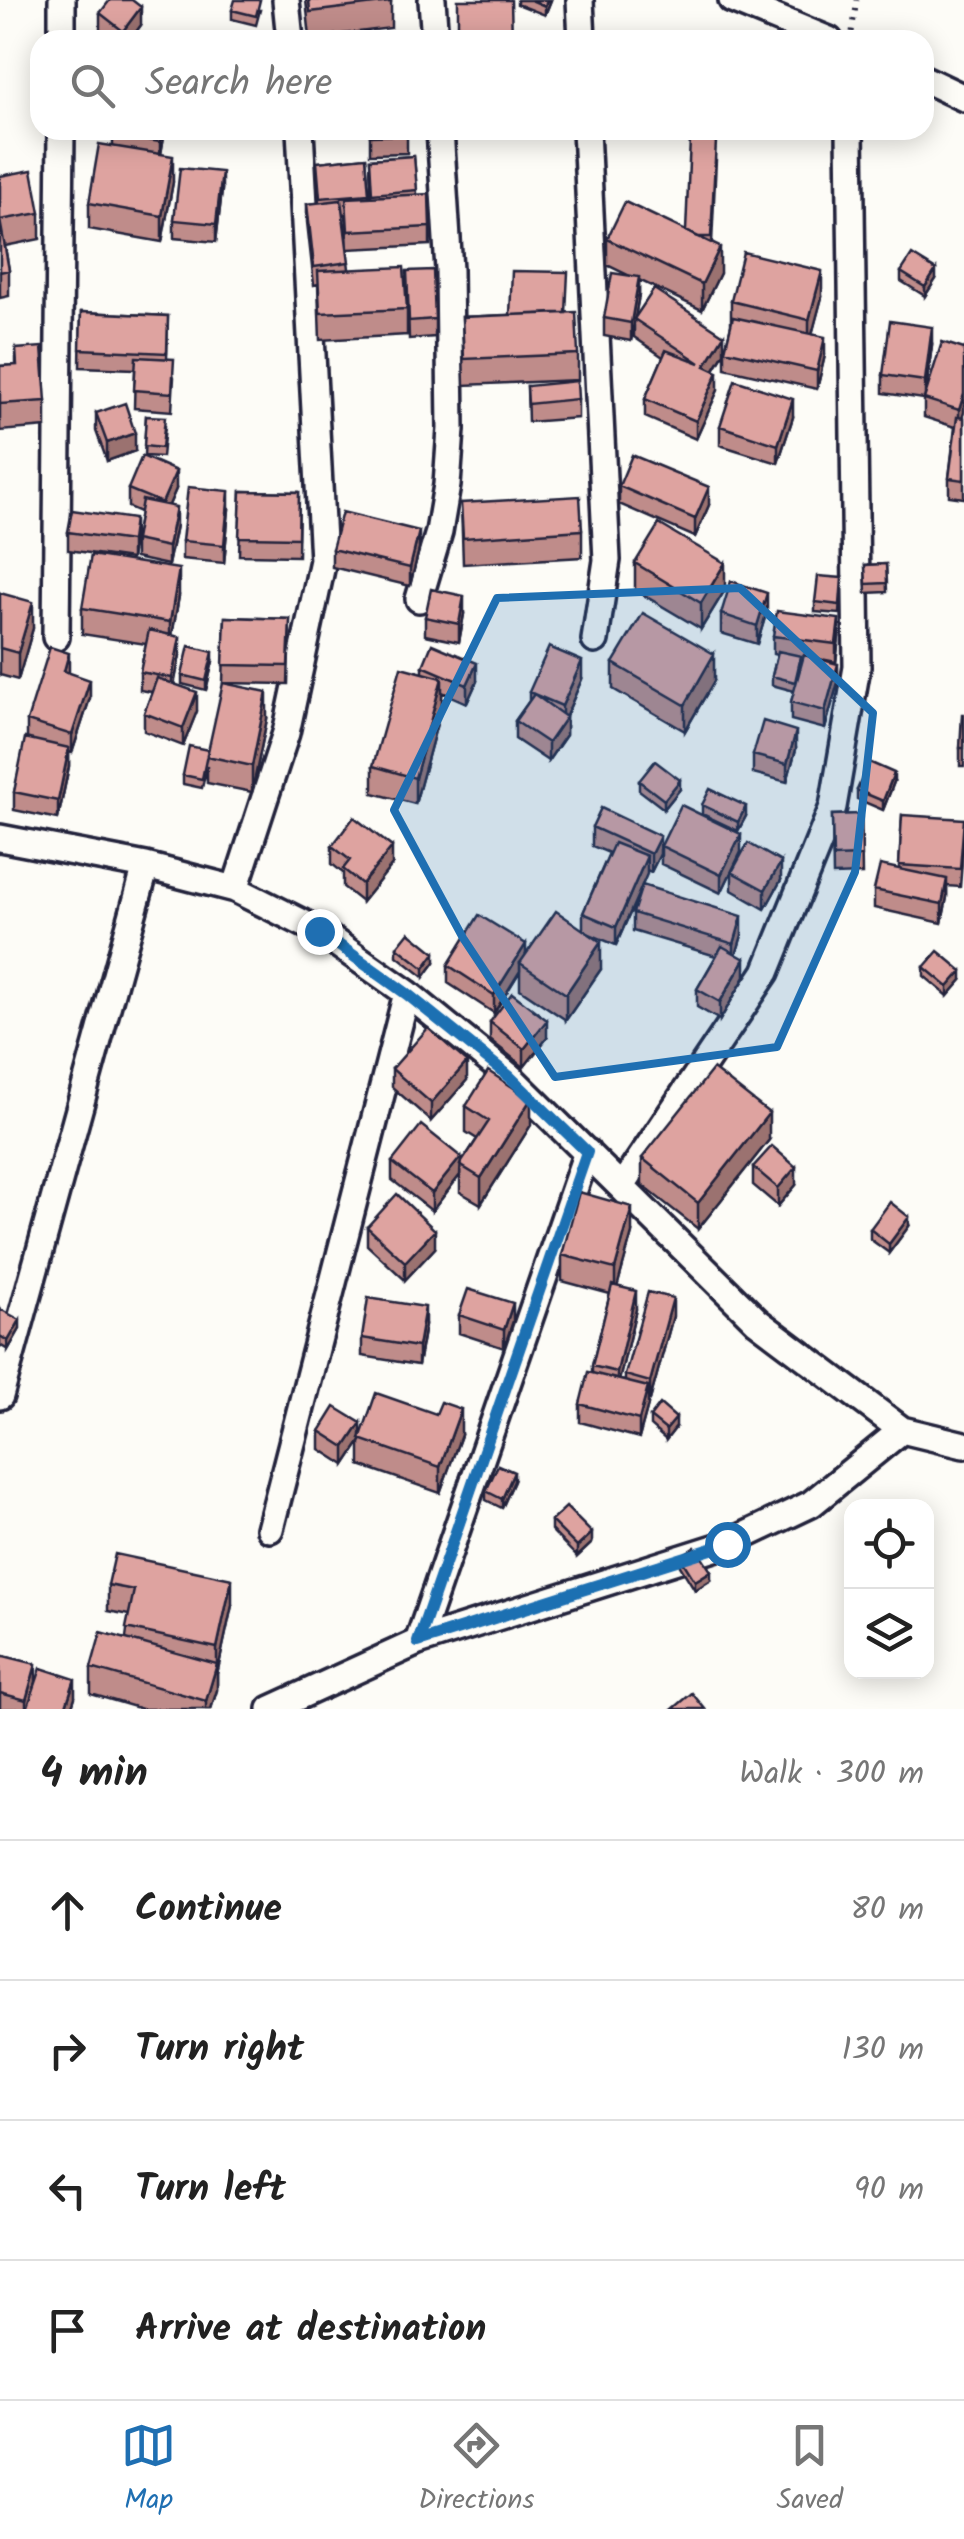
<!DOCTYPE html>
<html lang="en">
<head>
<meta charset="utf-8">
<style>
  :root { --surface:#fff; --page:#f6f6f6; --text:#222; --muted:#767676; --line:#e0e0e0; --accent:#1f6fb2 }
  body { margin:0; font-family:Kalam,sans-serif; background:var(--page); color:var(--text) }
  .controls { position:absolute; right:30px; bottom:30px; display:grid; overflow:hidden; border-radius:20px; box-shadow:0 5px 25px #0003 }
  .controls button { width:90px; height:90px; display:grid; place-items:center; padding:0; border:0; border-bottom:2px solid var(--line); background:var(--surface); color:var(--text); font:50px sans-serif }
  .stop { position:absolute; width:30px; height:30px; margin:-22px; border:8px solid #1f6fb2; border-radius:50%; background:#fff }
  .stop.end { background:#1f6fb2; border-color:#fff; box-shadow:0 2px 10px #0008 }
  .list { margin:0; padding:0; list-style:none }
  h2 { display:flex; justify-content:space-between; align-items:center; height:130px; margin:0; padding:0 40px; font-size:42px }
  h2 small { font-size:32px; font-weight:400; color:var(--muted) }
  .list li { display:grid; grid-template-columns:65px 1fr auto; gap:30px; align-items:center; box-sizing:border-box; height:140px; padding:0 40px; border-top:2px solid var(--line) }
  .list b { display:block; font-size:38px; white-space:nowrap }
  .list em { font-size:32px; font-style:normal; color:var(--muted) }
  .icon { flex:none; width:55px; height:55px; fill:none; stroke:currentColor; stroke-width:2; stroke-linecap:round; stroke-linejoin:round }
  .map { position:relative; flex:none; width:964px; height:1709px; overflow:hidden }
  .search { position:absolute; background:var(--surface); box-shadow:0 5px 25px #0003; left:30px; right:30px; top:30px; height:110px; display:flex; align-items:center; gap:25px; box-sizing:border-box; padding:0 35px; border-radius:30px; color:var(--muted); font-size:38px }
  .sheet { height:690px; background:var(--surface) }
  nav { display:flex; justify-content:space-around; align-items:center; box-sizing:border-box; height:140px; border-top:2px solid var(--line); background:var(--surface); font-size:28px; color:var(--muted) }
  nav a { display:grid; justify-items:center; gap:5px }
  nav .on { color:var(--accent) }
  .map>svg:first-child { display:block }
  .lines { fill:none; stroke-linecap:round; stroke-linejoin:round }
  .minor-casing { stroke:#22223b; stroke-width:32 }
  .path { stroke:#22223b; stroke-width:5; stroke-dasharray:2.5 8; stroke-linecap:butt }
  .minor { stroke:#fdfcf7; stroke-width:25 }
  .wall { fill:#bf8c8a; stroke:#22223b; stroke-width:2.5 }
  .shaded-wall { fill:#9b7270; stroke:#22223b; stroke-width:2.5 }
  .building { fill:#dea3a0; stroke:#22223b; stroke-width:2.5 }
  .route { stroke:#1f6fb2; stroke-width:12 }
  .marked { fill:#1f6fb2; fill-opacity:0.2; stroke:#1f6fb2; stroke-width:8; stroke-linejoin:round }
</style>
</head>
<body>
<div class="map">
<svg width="964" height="1709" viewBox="0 0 964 1709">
  <rect width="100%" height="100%" fill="#fdfcf7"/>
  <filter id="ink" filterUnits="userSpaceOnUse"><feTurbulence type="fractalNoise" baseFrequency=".01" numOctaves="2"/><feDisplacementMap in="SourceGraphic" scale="20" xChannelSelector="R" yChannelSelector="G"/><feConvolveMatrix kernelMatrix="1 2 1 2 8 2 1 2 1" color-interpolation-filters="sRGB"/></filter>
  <g filter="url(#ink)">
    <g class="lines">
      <g class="minor-casing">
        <path id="minor" d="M286,0L290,40
          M432,0L435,40
          M580,0L582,40
          M732,0L829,40
          M62,40V0
          M924,79L964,98
          M586,130L607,560L595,640
          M419,599L439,532L447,485L451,429L449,270L440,130
          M56,637L61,130
          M0,838L146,866L235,889L319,931L407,993L510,1077L757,1321L902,1430L964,1445
          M235,889L286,733L323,560L300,130
          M622,1186L766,972L833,807L857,667L850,130
          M0,1396L146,866
          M270,1529L407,993
          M418,1642L587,1152
          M271,1709L418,1642L727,1544L811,1504L902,1430"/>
      </g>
      <path class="path" d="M852,32L857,0"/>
      <use href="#minor" class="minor"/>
    </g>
    <path class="wall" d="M306,0H391V28L310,38Z
      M517,0H551L545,15L517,4Z
      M232,10H260L256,25L232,19Z
      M100,13L141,25L130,40H111L100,31Z
      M165,130L161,154L173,182L162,242L89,229V203L113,146V134Z
      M370,130H407V153L370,154Z
      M414,156L417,194L430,227V245L348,249L346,214H343L349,269L407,309V335L320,340L318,284L314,285L307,222V204L319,203L317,162L366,157L369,197H371L370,159Z
      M716,159L712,243L720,273L702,310L639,280V295L635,316L724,353L714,370L718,390L696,439L645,417V399L663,357L634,337V325L631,341L604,336V318L630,276L607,265V239L686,231Z
      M0,176L40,213V239L5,246L9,270V296L0,298Z
      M222,190L216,242L174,238V220Z
      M407,271L435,319V337L409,339Z
      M901,272L936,279L925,296L901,281Z
      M822,297L812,334L825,355L817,389L725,368V350L731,325V301Z
      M81,312L168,316L167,359L174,377L172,411L134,408L135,369L80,367Z
      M567,312L578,354V380L464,385L462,317Z
      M932,345L925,396L964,349V412L962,417L964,418V498L949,496V478L955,427L924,417V399L883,393V375Z
      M16,349L46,401V427L0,431V366L16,365Z
      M527,386L578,399V418L528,422Z
      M96,413L135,451L107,461L96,431Z
      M146,416L165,426L162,457L144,456Z
      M793,417L778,463L720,445V426Z
      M619,486L709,505L695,537L619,504Z
      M128,489H176L169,505L176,525L168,565L135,558V540L140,512L128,507Z
      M241,491L299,492L298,556L239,555Z
      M461,503L582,530V557L463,564Z
      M229,509L224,563L182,559V541Z
      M68,532L134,537L131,559L68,550Z
      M332,549H419L410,586L332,567Z
      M635,563L725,590L701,629L635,590Z
      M886,564L887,592L866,593L865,565Z
      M842,578L840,614L815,612V602Z
      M0,593L33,628L18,680L0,675Z
      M179,596L172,635L180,655L174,684L197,711L183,746L144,731V713L152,692L140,690V672L146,644L82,634V608Z
      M767,611L757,644L721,633V614Z
      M464,614L459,642L425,635V617Z
      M225,617L290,619L288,684L223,683Z
      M773,636L839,637L836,662L826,660L838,682L825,729L791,720V702L794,691L772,685V676L777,655L773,654Z
      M213,661L206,690L182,684V675Z
      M613,663L714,681L685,731L613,689Z
      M423,666L477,681L467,703L442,692V705L415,804L373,793V766L423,673Z
      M68,673L90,698L72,753L69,752V766L58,819L14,810V792L27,739V721Z
      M582,679L566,716V735L548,761L515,739V721L529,701V692Z
      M964,714V766H960V748Z
      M267,719L252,792L207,783V766L202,788L183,784V775L208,750Z
      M796,749L787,782L753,773V755Z
      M639,781L680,789L664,809L639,790Z
      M894,782L883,810L857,799V790Z
      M702,805L746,816L738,831L702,814Z
      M861,814L862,874L833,875L832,815Z
      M902,815L964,837L960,887L947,886V897L942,923L874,908V890L899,869Z
      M592,827L660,854L651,872L647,870L642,886L742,935L736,954L745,977L720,1020L697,1007V989L716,956L633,931V913L641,888L616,945L585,932L601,969L566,1020L520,989V971L494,1013L448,983V965L526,955L583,930V913L609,853L592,846Z
      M332,846L392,865L362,902L343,887V873L332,864Z
      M661,846L741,852L721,893L661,864Z
      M732,872L781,880L765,909L732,890Z
      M397,947L435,962L424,977L397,956Z
      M924,967L962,980L948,996L924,976Z
      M490,1022L547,1038L524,1067L490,1040Z
      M392,1069L467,1080L431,1121L392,1087Z
      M466,1106L531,1125L481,1204L460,1192V1175L432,1211L392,1180V1162L461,1164L477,1139L466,1132Z
      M769,1140L698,1229L642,1185V1158Z
      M753,1167L796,1185L778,1206L753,1185Z
      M909,1226L889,1253L870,1239V1229Z
      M367,1227L435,1248L405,1280L367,1245Z
      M632,1233L617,1287L636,1309L619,1380L625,1381V1375L673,1316L650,1400L648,1399V1405L639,1438L580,1422V1404L592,1373V1366L610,1294L562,1281V1255Z
      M0,1309L20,1329L8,1350L0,1345Z
      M459,1315L513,1321L504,1348L459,1333Z
      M425,1325L418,1365L362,1356V1338Z
      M650,1417L676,1427L666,1440L650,1426Z
      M320,1431L361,1437L461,1435L440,1493L360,1465V1442L345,1465L320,1449Z
      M514,1481L502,1508L486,1500V1491Z
      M551,1521L592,1543L577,1557L551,1530Z
      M680,1557L711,1580L695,1590L680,1566Z
      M108,1585L232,1605L217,1674V1690L211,1709H142L91,1694V1668L126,1638L129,1615L108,1611Z
      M0,1655L36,1682L75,1697L71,1709H0Z"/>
    <path class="shaded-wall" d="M547,0H551L545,15V6Z
      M141,7V25L130,40H123V31Z
      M162,130H165L160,160V142Z
      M173,156V182L162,242V216Z
      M222,172V190L216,242V224Z
      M720,247V273L702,310V284Z
      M936,270V279L925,296V287Z
      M822,271V297L809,346V320Z
      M639,277V295L631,341V323Z
      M932,327V345L925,399V381Z
      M724,335V353L705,384V366Z
      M825,337V355L817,389V371Z
      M718,372V390L696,439V421Z
      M964,394V412L959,428V410Z
      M793,399V417L778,463V445Z
      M135,433V451L107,461V443Z
      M176,471V489L162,521V503Z
      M709,487V505L695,537V519Z
      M229,491V509L224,563V545Z
      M176,507V525L168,565V547Z
      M134,519V537L131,559V541Z
      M419,531V549L410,586V568Z
      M725,563V590L701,629V603Z
      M179,569V596L170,648V622Z
      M767,593V611L757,644V626Z
      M464,596V614L459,642V624Z
      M33,602V628L18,680V653Z
      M839,619V637L836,662V644Z
      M180,637V655L172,696V678Z
      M213,652V661L206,690V681Z
      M69,653V671L64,689V671Z
      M714,654V681L685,731V705Z
      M582,661V679L565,718L566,717V735L548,761V743L562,722V706Z
      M477,663V681L467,703V685Z
      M838,664V682L825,729V711Z
      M442,678V705L415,804V778Z
      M90,680V698L72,753V735Z
      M197,692V711L183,746V728Z
      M267,692V719L252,792V766Z
      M796,731V749L787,782V764Z
      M69,748V766L58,819V801Z
      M894,773V782L883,810V801Z
      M680,780V789L664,809V800Z
      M746,806V816L738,831V822Z
      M741,834V852L721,893V875Z
      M660,836V854L651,872V854Z
      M392,847V865L362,902V884Z
      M647,856V874L616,945V927Z
      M781,862V880L765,909V890Z
      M947,879V897L942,923V904Z
      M742,916V935L734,962V944Z
      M601,942V969L566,1020V994Z
      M526,944V962L520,963V971L494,1013V995Z
      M435,953V962L424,977V968Z
      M745,959V977L720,1020V1002Z
      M962,971V980L948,996V987Z
      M547,1020V1038L524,1067V1049Z
      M467,1062V1080L431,1121V1103Z
      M531,1099V1125L481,1204V1178Z
      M769,1113V1140L698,1229V1203Z
      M461,1157L460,1175L432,1211V1193Z
      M796,1167V1185L778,1206V1188Z
      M632,1207V1233L615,1295V1269Z
      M909,1217V1226L889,1253V1244Z
      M435,1230V1248L405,1280V1262Z
      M636,1291V1309L617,1390V1372Z
      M673,1298V1316L650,1400V1382Z
      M513,1303V1321L504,1348V1330Z
      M425,1307V1325L418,1365V1347Z
      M20,1320V1329L8,1350V1341Z
      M648,1387V1405L639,1438V1420Z
      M461,1409V1435L440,1493V1467Z
      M676,1418V1427L666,1440V1430Z
      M361,1423V1441L345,1465V1447Z
      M514,1472V1481L502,1508V1499Z
      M592,1533V1543L577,1557V1547Z
      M711,1571V1580L695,1590V1581Z
      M232,1579V1605L217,1674V1648Z
      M36,1664V1682L28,1709H26V1700Z
      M217,1664V1690L211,1709H206V1701Z
      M75,1679V1697L71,1709H65Z"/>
    <path class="building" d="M110,0H132L141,7L123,31L100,13Z
      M235,0H260L256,16L232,10Z
      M309,0H391V2L310,12Z
      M458,0H511L512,40H458Z
      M531,0H547L545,6Z
      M571,33L572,40H522V35Z
      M114,130H162L160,142L113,134Z
      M370,130H407V135L370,136Z
      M690,139L716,141L711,237H698L686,231Z
      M99,144L173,156L162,216L89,203Z
      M414,156L417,190L372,194L370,159Z
      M366,157L369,194L320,198L317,162Z
      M180,168L222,172L216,224L174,220Z
      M32,170L40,213L0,220L9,270L0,272V176Z
      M429,194L430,227L348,231L346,198Z
      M341,200L349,262L314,267L307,204Z
      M625,202L720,247L702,284L607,239Z
      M743,252L822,271L809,320L731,301Z
      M912,255L936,270L925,287L901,272Z
      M404,267L407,309L320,313L318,271Z
      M433,270L435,319L409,321L407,271Z
      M512,271L568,272L566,313L510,315Z
      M612,273L639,277L631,323L604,318Z
      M654,289L724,335L705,366L718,372L696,421L645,399L666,350L700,363L634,319Z
      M81,312L168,316L167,353L80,349Z
      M576,312L578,354L464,359L462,317Z
      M733,317L825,337L817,371L725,350Z
      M890,321L932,327L925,381L883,375Z
      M942,342L964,349V394L959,410L924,399Z
      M42,347L46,401L0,404V366L17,365L16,349Z
      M136,357L174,359L172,393L134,390Z
      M735,380L793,399L778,445L720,426Z
      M577,381L578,399L528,404L527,386Z
      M125,403L135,433L107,443L96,413Z
      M146,416L165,417L162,448L144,446Z
      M957,417L964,418V480L949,478Z
      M632,455L709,487L695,519L619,486Z
      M142,456L176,471L162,503L128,489Z
      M188,487L229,491L224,545L182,541Z
      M241,491L299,492L298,538L239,537Z
      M580,496L582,530L463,538L461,503Z
      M142,500L176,507L168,547L135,540Z
      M72,510L134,519L131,541L68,532Z
      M342,512L419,531L410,568L332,549Z
      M659,524L725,563L701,603L635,563Z
      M91,555L179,569L170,622L82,608Z
      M886,564L887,583L866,584L865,565Z
      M818,576L842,578L840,605L815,602Z
      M731,581L767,593L757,626L721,614Z
      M431,589L464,596L459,624L425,617Z
      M0,593L33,602L18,653L0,648Z
      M777,611L839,619L836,644L773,636Z
      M643,613L714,654L685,705L613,663Z
      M225,617L290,619L288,666L223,665Z
      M149,630L180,637L172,678L140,672Z
      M432,644L477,663L467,685L423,666Z
      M189,646L213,652L206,681L182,675Z
      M50,647L69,653L64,671L90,680L72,735L27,721Z
      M549,647L582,661L562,706L529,692Z
      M778,651L801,656L795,682L772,676Z
      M804,655L838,664L825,711L791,702Z
      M401,667L442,678L415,778L373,766Z
      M157,678L197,692L183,728L144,713Z
      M223,683L267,692L252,766L207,756Z
      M534,694L566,717L548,743L515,721Z
      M962,714H964V748H960Z
      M763,721L796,731L787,764L753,755Z
      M25,738L69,748L58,801L14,792Z
      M189,746L208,750L202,779L183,775Z
      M655,761L680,780L664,800L639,781Z
      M869,762L894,773L883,801L857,790Z
      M710,789L746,806L738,822L702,805Z
      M681,805L741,834L721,875L661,846Z
      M601,808L660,836L651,854L592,827Z
      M861,814L862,856L833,857L832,815Z
      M902,815L964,819L960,869L899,865Z
      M354,817L392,847L362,884L343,869L350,860L332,846Z
      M614,843L647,856L616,927L583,913Z
      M748,843L781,862L765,890L732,872Z
      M880,865L947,879L942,904L874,890Z
      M642,885L742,916L734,944L633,913Z
      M556,911L601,942L566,994L520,963Z
      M479,915L526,944L494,995L448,965Z
      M409,932L435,953L424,968L397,947Z
      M722,946L745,959L720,1002L697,989Z
      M938,951L962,971L948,987L924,967Z
      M512,993L547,1020L524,1049L490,1022Z
      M428,1028L467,1062L431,1103L392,1069Z
      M713,1069L769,1113L698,1203L642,1158Z
      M488,1071L531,1099L481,1178L460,1165L489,1121L466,1106Z
      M421,1125L461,1157L432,1193L392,1162Z
      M772,1146L796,1167L778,1188L753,1167Z
      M579,1192L632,1207L615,1269L562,1255Z
      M397,1194L435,1230L405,1262L367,1227Z
      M890,1202L909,1217L889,1244L870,1229Z
      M612,1285L636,1291L617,1372L592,1366Z
      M468,1289L513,1303L504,1330L459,1315Z
      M648,1292L673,1298L650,1382L625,1375Z
      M368,1298L425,1307L418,1347L362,1338Z
      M0,1309L20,1320L8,1341L0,1336Z
      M588,1372L648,1387L639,1420L580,1404Z
      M376,1393L436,1414L441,1402L461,1409L440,1467L360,1439Z
      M660,1404L676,1418L666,1430L650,1417Z
      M335,1407L361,1423L345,1447L320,1431Z
      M498,1465L514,1472L502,1499L486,1491Z
      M566,1507L592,1533L577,1547L551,1521Z
      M695,1547L711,1571L695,1581L680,1557Z
      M115,1554L232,1579L217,1648L126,1628L134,1590L108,1585Z
      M101,1632L217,1664L206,1701L91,1668Z
      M0,1655L36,1664L26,1700L0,1693Z
      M41,1668L75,1679L65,1709H27Z
      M692,1693L705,1709H673Z"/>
  </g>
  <g class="lines" filter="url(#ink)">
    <path class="route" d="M319,931L407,994L510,1077L587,1152L418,1642L727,1544"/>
  </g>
  <path class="marked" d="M740,588L873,713L855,872L777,1047L555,1077L463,938L394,810L497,598Z"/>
</svg>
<div class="controls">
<button><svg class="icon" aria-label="locate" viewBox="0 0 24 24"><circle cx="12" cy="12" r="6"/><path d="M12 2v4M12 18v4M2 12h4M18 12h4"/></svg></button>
<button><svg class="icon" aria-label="layers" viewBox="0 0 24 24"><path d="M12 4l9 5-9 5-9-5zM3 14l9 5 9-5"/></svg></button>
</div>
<div class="stop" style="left:727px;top:1544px"></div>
<div class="stop end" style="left:319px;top:931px"></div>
<div class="search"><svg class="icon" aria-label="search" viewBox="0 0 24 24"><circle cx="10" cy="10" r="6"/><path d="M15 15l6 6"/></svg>Search here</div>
</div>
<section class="sheet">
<h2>4 min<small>Walk · 300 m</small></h2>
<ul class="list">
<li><svg class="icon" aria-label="ahead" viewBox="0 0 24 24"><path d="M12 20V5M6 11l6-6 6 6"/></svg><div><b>Continue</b></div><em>80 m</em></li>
<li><svg class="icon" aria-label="right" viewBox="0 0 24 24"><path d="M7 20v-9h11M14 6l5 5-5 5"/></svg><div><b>Turn right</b></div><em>130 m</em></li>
<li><svg class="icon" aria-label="left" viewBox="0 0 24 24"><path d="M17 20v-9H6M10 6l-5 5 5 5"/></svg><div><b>Turn left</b></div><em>90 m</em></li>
<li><svg class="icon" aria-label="arrive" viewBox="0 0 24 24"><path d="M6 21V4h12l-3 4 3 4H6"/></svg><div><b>Arrive at destination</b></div></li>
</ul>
</section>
<nav>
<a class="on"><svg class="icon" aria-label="map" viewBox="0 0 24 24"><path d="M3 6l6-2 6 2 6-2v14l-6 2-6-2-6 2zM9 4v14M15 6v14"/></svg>Map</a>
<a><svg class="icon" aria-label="directions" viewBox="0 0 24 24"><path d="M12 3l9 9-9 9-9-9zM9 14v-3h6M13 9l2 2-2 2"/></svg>Directions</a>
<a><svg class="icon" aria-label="saved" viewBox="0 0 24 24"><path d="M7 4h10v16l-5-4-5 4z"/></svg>Saved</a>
</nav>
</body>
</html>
